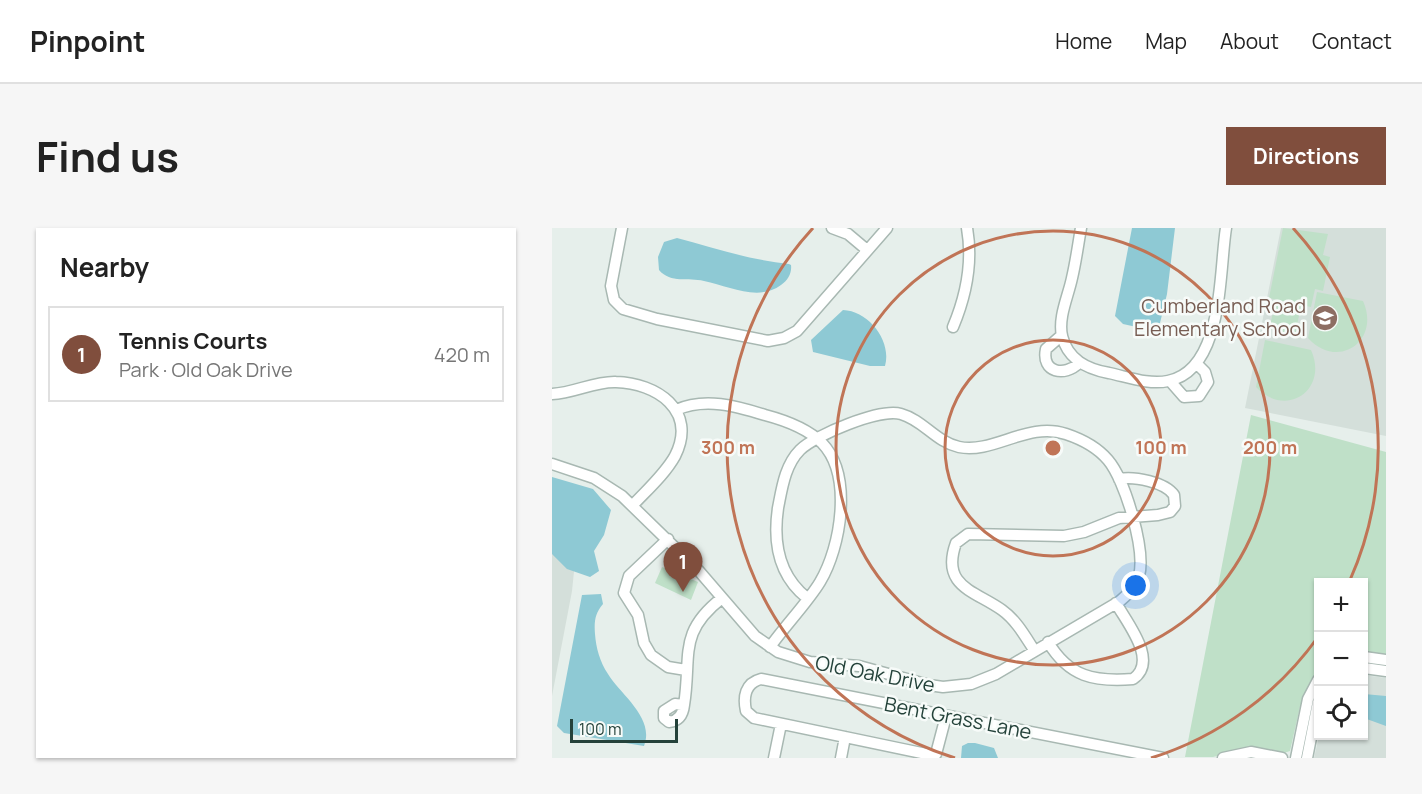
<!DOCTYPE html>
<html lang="en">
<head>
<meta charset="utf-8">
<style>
  :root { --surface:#fff; --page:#f6f6f6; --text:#222; --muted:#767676; --line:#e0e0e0; --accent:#804e3d }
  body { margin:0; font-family:Manrope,sans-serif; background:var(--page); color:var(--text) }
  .controls { position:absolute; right:18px; bottom:18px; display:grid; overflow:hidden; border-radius:0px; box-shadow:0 2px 4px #0004 }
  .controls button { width:54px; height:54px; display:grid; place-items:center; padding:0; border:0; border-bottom:2px solid var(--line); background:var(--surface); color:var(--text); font:30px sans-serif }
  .scale { position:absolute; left:18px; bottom:15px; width:108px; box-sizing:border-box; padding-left:6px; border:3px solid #24423a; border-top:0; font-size:16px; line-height:21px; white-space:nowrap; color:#24423a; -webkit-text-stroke:4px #f7fbf9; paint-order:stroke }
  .you { position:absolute; left:584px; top:358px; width:21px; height:21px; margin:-15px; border:4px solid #fff; border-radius:50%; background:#1a73e8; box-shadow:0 0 0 9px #1a73e833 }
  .badge { display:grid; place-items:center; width:39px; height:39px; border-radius:50%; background:var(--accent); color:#fff; font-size:20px; font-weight:700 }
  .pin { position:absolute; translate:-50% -50px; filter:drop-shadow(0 2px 3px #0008) }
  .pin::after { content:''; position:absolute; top:32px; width:21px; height:18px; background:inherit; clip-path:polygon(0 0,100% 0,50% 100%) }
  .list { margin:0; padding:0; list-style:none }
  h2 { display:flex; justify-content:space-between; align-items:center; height:78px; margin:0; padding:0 24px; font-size:26px }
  h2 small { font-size:20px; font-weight:400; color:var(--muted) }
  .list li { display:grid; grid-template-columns:39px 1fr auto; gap:18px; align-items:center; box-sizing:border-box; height:96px; margin:0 12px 12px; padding:0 12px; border:2px solid var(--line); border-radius:0px }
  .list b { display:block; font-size:22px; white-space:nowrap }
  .list p { margin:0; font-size:20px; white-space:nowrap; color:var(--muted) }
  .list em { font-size:20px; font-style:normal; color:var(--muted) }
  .icon { flex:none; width:33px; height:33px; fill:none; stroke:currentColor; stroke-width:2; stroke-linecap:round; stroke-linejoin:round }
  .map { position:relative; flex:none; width:834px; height:530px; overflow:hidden; border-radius:0px }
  header { display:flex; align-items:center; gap:36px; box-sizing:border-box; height:84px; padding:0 30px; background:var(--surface); border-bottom:2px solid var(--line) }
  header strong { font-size:28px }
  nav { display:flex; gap:33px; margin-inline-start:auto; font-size:21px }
  .intro { display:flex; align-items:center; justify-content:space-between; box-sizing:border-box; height:144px; padding:0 36px }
  h1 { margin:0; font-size:42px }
  .button { padding:15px 27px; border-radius:0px; background:var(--accent); color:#fff; font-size:21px; font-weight:700 }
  main { display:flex; gap:36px; padding:0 36px }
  aside { flex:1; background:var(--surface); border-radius:0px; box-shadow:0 2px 4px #0004 }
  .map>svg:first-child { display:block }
  .built { fill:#d4dfda }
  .green { fill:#bfe0c8 }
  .water { fill:#8ec9d4 }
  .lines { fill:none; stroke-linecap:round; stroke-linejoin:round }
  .minor-casing { stroke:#a8b8b2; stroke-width:13 }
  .minor { stroke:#fff; stroke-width:10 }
  .ring { fill:none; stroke:#c07456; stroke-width:3 }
  .labels { text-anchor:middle; stroke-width:5; stroke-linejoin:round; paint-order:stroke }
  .education-label { font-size:20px; fill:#785e54; stroke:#f7fbf9; text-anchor:end }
  .street-label { font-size:20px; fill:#24423a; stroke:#f7fbf9 }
  .centre { fill:#c07456; stroke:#f7fbf9; stroke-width:3 }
  .ring-label { font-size:18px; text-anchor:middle; font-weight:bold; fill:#c07456; stroke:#f7fbf9; stroke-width:5; stroke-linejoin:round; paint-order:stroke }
</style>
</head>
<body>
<header>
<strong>Pinpoint</strong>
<nav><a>Home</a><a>Map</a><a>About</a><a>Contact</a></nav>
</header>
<div class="intro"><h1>Find us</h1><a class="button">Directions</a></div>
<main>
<aside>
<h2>Nearby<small></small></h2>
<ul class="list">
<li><span class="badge">1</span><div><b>Tennis Courts</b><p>Park · Old Oak Drive</p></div><em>420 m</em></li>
</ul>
</aside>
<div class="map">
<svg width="834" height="530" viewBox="0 0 834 530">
  <rect width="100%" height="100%" fill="#e6efeb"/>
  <path class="built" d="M729,0H834V208L693,180Z
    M0,289L27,295L20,363L0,468Z
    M812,447L834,450V530H762L767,508H812Z"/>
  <path class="green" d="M731,0L776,6L771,27L778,29L771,63L763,61L759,79L717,70Z
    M765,64L811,73C829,113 786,143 756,110Z
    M724,73L749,78L743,107L717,101Z
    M713,112L759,122C777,162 734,191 704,159Z
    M699,187L834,224V428L812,423V355H766V445L748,479L738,523L729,526L697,520L661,529H633Z
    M110,339L146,354L139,372L103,355Z"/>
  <path class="water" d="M580,0H623L615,66L608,95L598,102L571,96L563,88Z
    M125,10C162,20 198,32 237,36L239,37C240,45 236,52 229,57C206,74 177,58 152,53C136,49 119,56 107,42L106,29L112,14Z
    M291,82C317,83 340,113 333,138H318L261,124L259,112Z
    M0,249L41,261L59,282L52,307L42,323L47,343L38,349L15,341L0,326Z
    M49,366L51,376C43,385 42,394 43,406C44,420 48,434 56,446C69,467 103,490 92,518L12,505L5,498L30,367Z
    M812,466L834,468V498L812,490Z
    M423,515L442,520L446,530H409L410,518L416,515Z"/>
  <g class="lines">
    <g class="minor-casing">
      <path id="minor" d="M70,0L59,58L62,72L71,81L105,91L216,113L232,110L245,103L335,0
        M280,0L296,6L315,22
        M529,0C526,17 524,33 520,50C516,69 506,89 510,108C516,132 535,141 557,145C576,149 597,157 616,153C672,142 667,43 674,0
        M401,99C414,68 421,34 415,0
        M510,107L494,121C489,145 513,149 527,135
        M618,153L632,169L647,168L656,154L653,144L645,136
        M0,166C22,165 43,153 64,154C104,155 146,182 123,228C113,246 95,262 81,277
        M124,182C153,169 184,178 213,187C232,192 256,201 270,215C301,247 289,319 268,354C256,374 232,399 218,419
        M0,236L42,250L70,268L147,343L203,408L226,424L258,434L307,438L377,457L391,459L419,456L444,446L568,373C576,366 584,359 587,348C594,322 573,252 556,232C545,219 529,211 514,206C476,193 442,226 407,219C384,214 371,192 349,186C328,180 263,207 248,222C233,237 230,260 226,280C221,314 226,347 255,370
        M116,311L77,348L72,365L86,387L92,415L99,427L116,439L134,442
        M496,414C517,449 542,454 581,451C607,433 575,395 564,375
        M482,422C473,408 464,392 450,382C424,363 388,359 404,315L416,306L512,308L532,304L567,290L606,287L618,284L623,278L622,267C613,254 582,248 567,251
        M812,429L834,432
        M812,440L834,443
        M123,476L132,477C131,486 127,493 117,494L112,490V483Z
        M132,477C140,428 125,405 170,370
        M394,488L384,526L379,527L202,490L194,483C191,469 193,455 209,451L611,530
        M222,530L229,496
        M289,530L293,509
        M671,530L699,524L730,530
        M744,530L756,471L766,452
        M755,530L766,474"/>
    </g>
    <use href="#minor" class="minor"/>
  </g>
  <g class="ring">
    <circle cx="501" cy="220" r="108"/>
    <circle cx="501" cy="220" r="217"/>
    <path d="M766 409A325 325 0 0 1 599 530M403 530A325 325 0 0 1 261 0M741 0A325 325 0 0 1 798 352"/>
  </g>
  <defs>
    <g id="school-disc" transform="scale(1.35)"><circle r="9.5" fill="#8d6e63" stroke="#f7fbf9"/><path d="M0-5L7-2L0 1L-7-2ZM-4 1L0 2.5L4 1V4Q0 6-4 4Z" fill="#fff"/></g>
  </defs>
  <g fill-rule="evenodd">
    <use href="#school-disc" x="773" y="90"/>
  </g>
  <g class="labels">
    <g class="education-label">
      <text x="754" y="85">Cumberland Road<tspan x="754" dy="23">Elementary School</tspan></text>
    </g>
    <g class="street-label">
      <text transform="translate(323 446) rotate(11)" y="7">Old Oak Drive</text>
      <text transform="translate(406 490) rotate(11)" y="7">Bent Grass Lane</text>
    </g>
  </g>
  <circle cx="501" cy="220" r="9" class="centre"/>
  <g class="ring-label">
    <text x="609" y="226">100 m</text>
    <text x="718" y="226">200 m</text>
    <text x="176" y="226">300 m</text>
  </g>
</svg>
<div class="controls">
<button>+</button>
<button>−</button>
<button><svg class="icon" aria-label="locate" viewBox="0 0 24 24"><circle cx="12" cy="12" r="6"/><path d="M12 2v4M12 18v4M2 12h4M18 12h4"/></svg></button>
</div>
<div class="scale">100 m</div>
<div class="you"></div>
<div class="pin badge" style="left:131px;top:364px">1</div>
</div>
</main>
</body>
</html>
